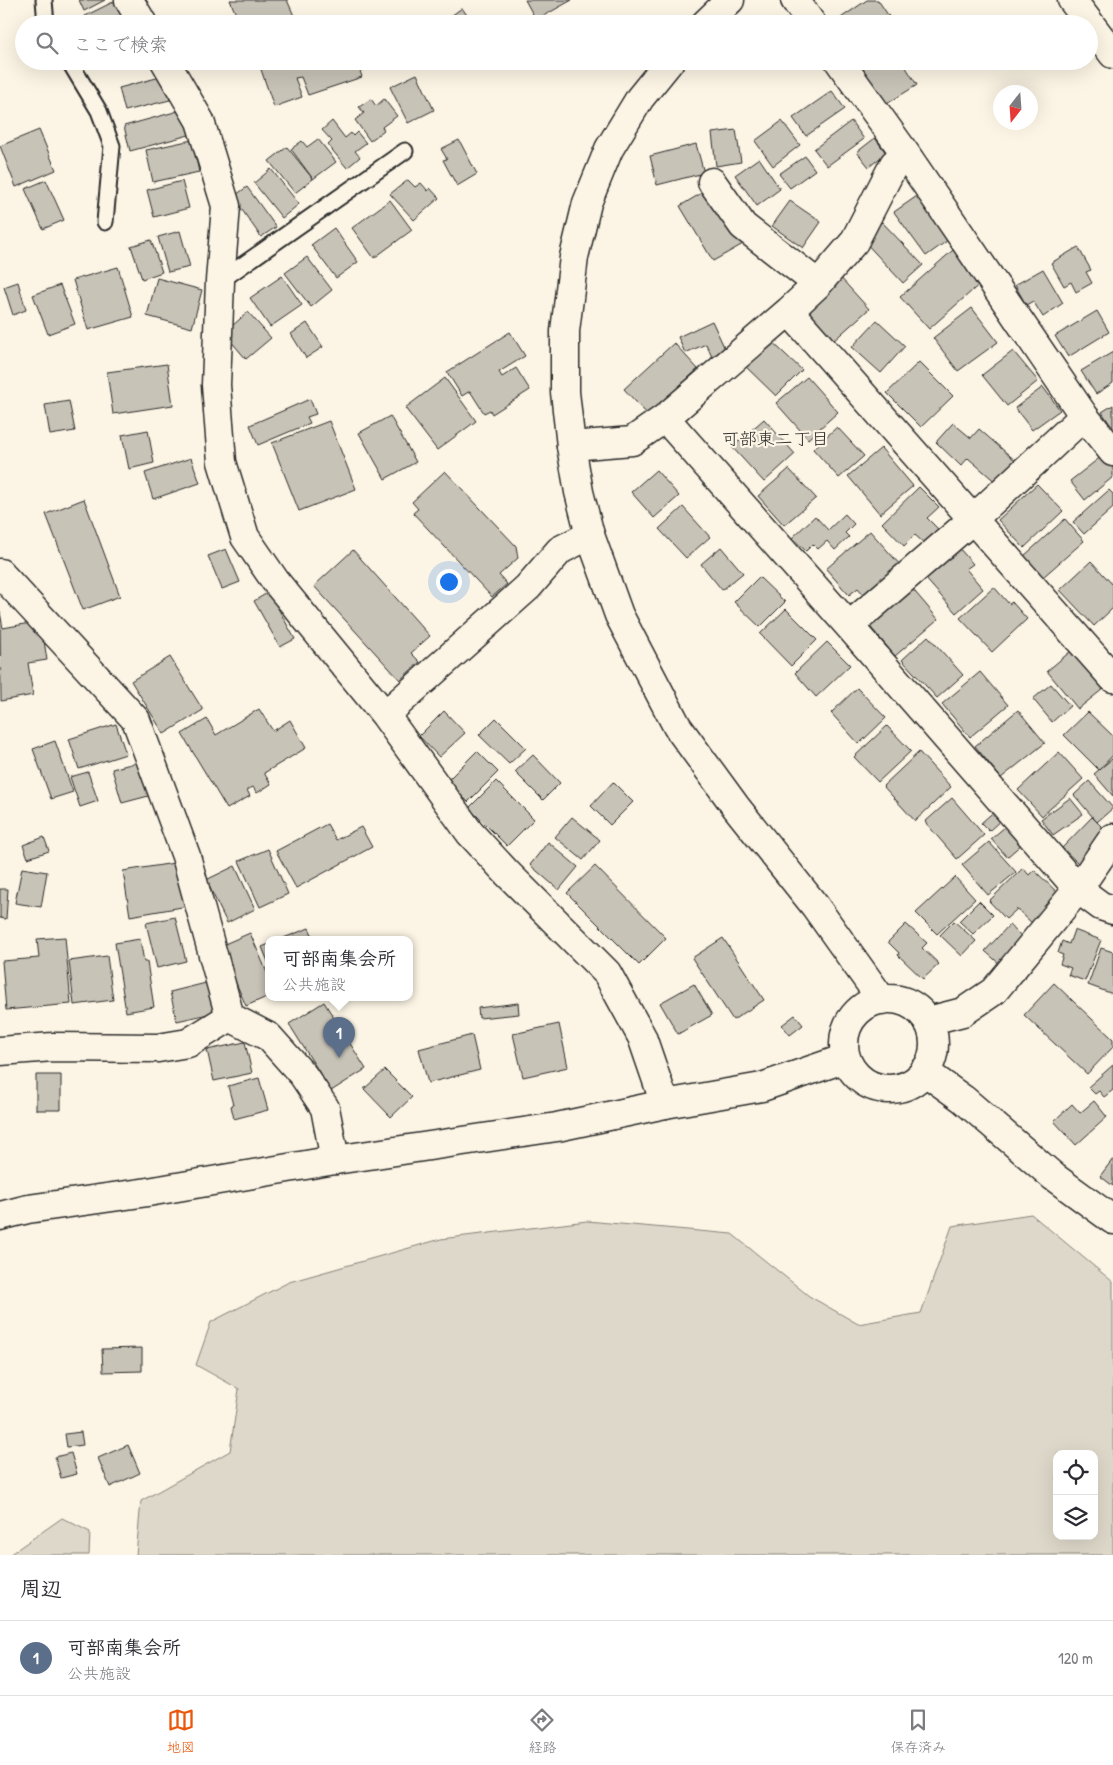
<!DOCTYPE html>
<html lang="ja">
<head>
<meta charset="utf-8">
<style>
  :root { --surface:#fff; --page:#f7f7f7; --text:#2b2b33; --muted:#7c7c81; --line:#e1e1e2; --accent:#ea580c }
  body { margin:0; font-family:"Patrick Hand","Klee One",sans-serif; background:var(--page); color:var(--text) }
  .controls { position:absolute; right:15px; bottom:15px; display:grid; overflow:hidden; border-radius:10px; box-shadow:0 5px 20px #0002 }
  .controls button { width:45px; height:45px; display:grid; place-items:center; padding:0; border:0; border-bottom:1px solid var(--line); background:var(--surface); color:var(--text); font:25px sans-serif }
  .compass { position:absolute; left:993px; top:85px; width:45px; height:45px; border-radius:50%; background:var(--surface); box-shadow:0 5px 20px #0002; rotate:197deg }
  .you { position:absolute; left:448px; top:581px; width:18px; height:18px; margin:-12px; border:4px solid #fff; border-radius:50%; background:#1a73e8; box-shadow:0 0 0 8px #1a73e833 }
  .badge { display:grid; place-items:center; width:32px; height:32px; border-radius:50%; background:var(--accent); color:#fff; font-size:16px; font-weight:700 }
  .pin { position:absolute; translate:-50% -41px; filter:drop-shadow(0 1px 2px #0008) }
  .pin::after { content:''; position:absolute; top:26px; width:18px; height:15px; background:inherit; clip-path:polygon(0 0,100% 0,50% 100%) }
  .popup { position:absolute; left:265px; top:936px; width:148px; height:65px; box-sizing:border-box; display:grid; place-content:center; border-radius:10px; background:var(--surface); filter:drop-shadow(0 1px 4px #0005); font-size:16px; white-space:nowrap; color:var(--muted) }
  .popup b { font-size:19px; color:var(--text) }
  .popup::after { content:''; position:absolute; left:50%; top:100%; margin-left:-10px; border:10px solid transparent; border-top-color:var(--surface) }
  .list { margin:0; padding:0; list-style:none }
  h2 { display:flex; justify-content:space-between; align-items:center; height:65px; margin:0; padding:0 20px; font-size:21px }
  h2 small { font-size:16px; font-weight:400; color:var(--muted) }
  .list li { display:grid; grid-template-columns:32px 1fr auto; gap:15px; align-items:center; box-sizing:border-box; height:75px; padding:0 20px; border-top:1px solid var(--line) }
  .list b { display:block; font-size:19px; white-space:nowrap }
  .list p { margin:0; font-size:16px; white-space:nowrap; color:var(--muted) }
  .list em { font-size:16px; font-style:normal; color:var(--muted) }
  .icon { flex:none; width:28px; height:28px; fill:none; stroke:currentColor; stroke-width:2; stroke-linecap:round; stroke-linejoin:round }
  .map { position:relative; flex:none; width:1113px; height:1555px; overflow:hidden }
  .search { position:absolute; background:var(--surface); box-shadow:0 5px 20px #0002; left:15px; right:15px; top:15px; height:55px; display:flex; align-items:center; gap:12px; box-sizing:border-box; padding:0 18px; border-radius:28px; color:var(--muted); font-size:19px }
  .sheet { height:140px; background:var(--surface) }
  nav { display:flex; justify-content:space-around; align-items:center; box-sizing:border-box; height:70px; border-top:1px solid var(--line); background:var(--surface); font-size:14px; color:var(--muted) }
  nav a { display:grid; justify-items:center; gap:2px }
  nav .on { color:var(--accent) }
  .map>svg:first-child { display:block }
  .green { fill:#ded8ca; stroke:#84827a; fill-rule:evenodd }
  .building { fill:#c8c3b7; stroke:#2b2b2b }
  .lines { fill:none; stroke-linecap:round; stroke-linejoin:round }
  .lane-casing { stroke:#2b2b2b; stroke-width:19 }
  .street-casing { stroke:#2b2b2b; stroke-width:31 }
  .secondary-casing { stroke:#2b2b2b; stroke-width:31 }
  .lane { stroke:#fcf5e5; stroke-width:15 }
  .street { stroke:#fcf5e5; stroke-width:28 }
  .secondary { stroke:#fcf5e5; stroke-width:28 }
  .labels { text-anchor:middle; stroke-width:4.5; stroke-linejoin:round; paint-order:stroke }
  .neighbourhood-label { font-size:18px; fill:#2b2b2b; stroke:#fcf5e5 }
</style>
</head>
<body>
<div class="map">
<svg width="1113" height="1555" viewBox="0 0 1113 1555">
  <rect width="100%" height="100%" fill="#fcf5e5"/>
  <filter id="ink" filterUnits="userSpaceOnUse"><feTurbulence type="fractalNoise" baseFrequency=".02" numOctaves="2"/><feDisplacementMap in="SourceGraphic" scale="10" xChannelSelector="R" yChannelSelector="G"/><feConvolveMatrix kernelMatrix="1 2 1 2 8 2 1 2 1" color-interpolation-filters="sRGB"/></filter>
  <g filter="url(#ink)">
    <path class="green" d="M1031,1214L1113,1282V1555H136L141,1501L230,1451L239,1389L196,1365L211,1322L289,1282L441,1239L587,1221L732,1234L809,1296L858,1324L921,1313L952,1226ZM1057,1454H1094V1536H1057Z
      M62,1518L90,1532L89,1555H9Z"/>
    <path class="building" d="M79,0H105L84,11Z
      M117,0L135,24H89L85,16Z
      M230,0H287L295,18L282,24H240Z
      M525,0H572L536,20Z
      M867,0H878L894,24H832Z
      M462,8L473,24H440Z
      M258,61H389L360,71L362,77L308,95L301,77L295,78L302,97L274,107Z
      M857,61H902L917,85L885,105Z
      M417,74L434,110L408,123L390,87Z
      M164,76L170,100L125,111L119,88Z
      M832,91L845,109L806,136L793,118Z
      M371,99L376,106L384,99L397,116L382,127L384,130L370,141L355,120L364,113L359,107Z
      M182,110L189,135L130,151L124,126Z
      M332,121L345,138L351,133L353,136L357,132L366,143L355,151L360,157L347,168L328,145L332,141L322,130Z
      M782,121L800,145L773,166L755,141Z
      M851,121L864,139L827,166L814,149Z
      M39,130L56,170L16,187L0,146Z
      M736,130L741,162L716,166L712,133Z
      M875,138L886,153L869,167L857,152Z
      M318,139L336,162L313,179L291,149L302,141L307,147Z
      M192,140L199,172L153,182L146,150Z
      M459,140L477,174L457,186L443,160L447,159L441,149Z
      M696,144L704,173L657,185L650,156Z
      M287,147L313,179L295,193L269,161Z
      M805,156L815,170L790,188L779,174Z
      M759,158L780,189L757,206L735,175Z
      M271,169L299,204L282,218L254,183Z
      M46,180L64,220L43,229L25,189Z
      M408,180L415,187L421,183L428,191L430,188L439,198L414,220L390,194Z
      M182,181L189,208L154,217L147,190Z
      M247,187L276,227L261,237L233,197Z
      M710,188L743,244L713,261L680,206Z
      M920,194L951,238L926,256L894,212Z
      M390,200L412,230L374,258L352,228Z
      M790,201L821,222L803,248L772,226Z
      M882,222L923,265L903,283L862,239Z
      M334,228L358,262L336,278L311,245Z
      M180,231L190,267L168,272L158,237Z
      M151,240L162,272L142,279L131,246Z
      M1078,247L1091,270L1086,272L1092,283L1076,292L1071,282L1064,286L1051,263Z
      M953,250L982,282L929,329L900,297Z
      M307,257L332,290L311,307L285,273Z
      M118,267L133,317L88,330L73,280Z
      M1043,269L1063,303L1043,317L1033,301L1026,305L1015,285Z
      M282,276L302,305L270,327L250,298Z
      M839,276L869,309L832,342L803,310Z
      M157,278L202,290L192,328L147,316Z
      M18,282L26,310L13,315L4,287Z
      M60,285L75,324L48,334L33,295Z
      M972,308L998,342L958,371L933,338Z
      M1097,311L1109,332L1068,357L1055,336Z
      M248,312L271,338L246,359L224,333Z
      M877,320L905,346L881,373L852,347Z
      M712,321L726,351L712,357L706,344L685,353L678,337Z
      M307,323L323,347L306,358L291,334Z
      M510,332L525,356L499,372L502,377L516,368L530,390L492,414L490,410L484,413L470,391L462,396L447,372Z
      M768,338L802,370L776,396L743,364Z
      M674,343L698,369L648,415L624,389Z
      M1013,351L1038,381L1007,406L982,375Z
      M1113,352V383L1096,394L1081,371Z
      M919,362L953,396L921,427L887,393Z
      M167,364L173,405L113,414L107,372Z
      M807,377L838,412L808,439L776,403Z
      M445,378L476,421L437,450L405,408Z
      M1043,387L1060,410L1032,430L1015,408Z
      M310,399L316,414L307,417L310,423L258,445L250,425Z
      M69,401L75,431L50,435L45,405Z
      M1113,405V429L1102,412Z
      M390,416L416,462L385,479L359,433Z
      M764,419L795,454L764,482L732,447Z
      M329,421L356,489L299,511L272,443Z
      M953,423L971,438L979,429L1017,462L998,484L968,458L961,466L936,442Z
      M837,427L864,456L839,478L813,449Z
      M148,430L154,463L129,469L122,435Z
      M881,448L913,486L880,514L848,476Z
      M1107,452L1113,460V477L1085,500L1070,481Z
      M191,458L200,483L153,499L145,473Z
      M789,469L816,498L784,525L758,496Z
      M656,470L679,496L654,518L631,492Z
      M445,471L516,546L518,558L499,575L507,584L492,597L413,513L418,509L412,502Z
      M1037,484L1063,511L1024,548L998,520Z
      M919,487L939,507L927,518L939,530L925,544L915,535L904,546L882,523Z
      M1109,490L1113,494V508L1084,534L1073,522Z
      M84,499L120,596L83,610L46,514Z
      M683,507L710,537L686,558L659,529Z
      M845,514L854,524L845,533L849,537L835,550L827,541L818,549L813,544L806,551L792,538L815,516L828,530Z
      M1065,519L1084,541L1043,577L1024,556Z
      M870,531L901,566L866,597L858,588L849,595L826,569Z
      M721,547L743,573L722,590L701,564Z
      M959,548L973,564L966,569L983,589L956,613L925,578Z
      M226,549L240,582L222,589L208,556Z
      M353,550L430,636L411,653L420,662L400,680L314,586Z
      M1091,561L1113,585V608L1094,626L1060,590Z
      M759,577L785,602L760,627L734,602Z
      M910,586L938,619L895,656L867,623Z
      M994,587L1009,604L1012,602L1027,619L992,652L960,618Z
      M269,592L295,639L280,647L254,601Z
      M786,609L817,640L791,666L760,634Z
      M0,612L3,628L41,621L47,660L28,663L33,695L1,701Z
      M928,636L963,675L937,698L902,660Z
      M827,642L850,665L816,697L795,673Z
      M1071,651L1103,689L1078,709L1047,671Z
      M170,657L203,710L164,734L131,681Z
      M980,672L1008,705L970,737L942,704Z
      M1051,684L1070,706L1052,722L1033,699Z
      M857,688L886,718L859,744L831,713Z
      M259,709L273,731L290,720L306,748L264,773L271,784L257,793L253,787L247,790L250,796L227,809L182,734L207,719L216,735Z
      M1018,710L1045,743L1001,778L975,746Z
      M444,711L465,733L439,757L419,736Z
      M1088,712L1113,736V755L1099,770L1064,735Z
      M496,718L526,748L509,764L479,735Z
      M116,724L126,754L79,769L69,739Z
      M887,726L911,751L878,782L854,757Z
      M55,741L73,792L51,799L33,749Z
      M477,751L498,772L468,802L447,781Z
      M919,752L951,787L915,821L883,786Z
      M1059,752L1083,779L1042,816L1018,790Z
      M533,755L560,783L543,800L515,772Z
      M1113,758V796L1094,774Z
      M146,760L156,794L122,803L112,769Z
      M88,772L98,801L80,807L70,777Z
      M496,781L534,819L507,846L469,808Z
      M1089,781L1113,808L1097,822L1074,795Z
      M613,782L633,802L610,825L591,806Z
      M952,798L984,835L957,859L925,822Z
      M1070,798L1083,814L1053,835L1041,819Z
      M998,808L1005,816L989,831L981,823Z
      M572,817L600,840L583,860L555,837Z
      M1092,817L1108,833L1079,864L1062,848Z
      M327,824L336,840L361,827L372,847L296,888L276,851Z
      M1007,825L1023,843L1007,857L991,839Z
      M44,837L49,851L28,858L23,845Z
      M548,842L578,867L559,890L530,865Z
      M989,842L1016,872L988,895L962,865Z
      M268,849L288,894L260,907L239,861Z
      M181,862L188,906L130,916L123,871Z
      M235,866L255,909L227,923L206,880Z
      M595,866L666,938L639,965L567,893Z
      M22,868L47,872L41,907L15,903Z
      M1023,868L1029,875L1034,870L1063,898L1035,926L1017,909L1006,919L989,901Z
      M955,877L975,899L937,934L916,913Z
      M0,889H8L6,919L0,918Z
      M979,901L993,915L973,934L959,921Z
      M175,917L186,961L157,968L146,923Z
      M954,921L976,941L962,956L940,935Z
      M906,924L927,943L922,948L939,964L923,979L898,955L899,953L888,942Z
      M1009,925L1026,940L1002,966L985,951Z
      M309,928L314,939H281Z
      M1074,930L1101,940L1085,981L1068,975L1071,968L1060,964L1063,955L1058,953L1062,941L1069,944Z
      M250,933L269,977V996L246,1006L220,946Z
      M65,937L71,1004L6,1010L2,961L39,958L37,939Z
      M723,938L764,1000L733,1020L692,958Z
      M140,939L144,962H147L154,1007L126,1012L115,943Z
      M269,944V964L262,947Z
      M1101,948L1113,952V994L1088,985Z
      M107,956L113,1000L74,1005L69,961Z
      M210,982L217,1012L177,1021L170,992Z
      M1054,983L1113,1039V1047L1087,1074L1024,1015Z
      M694,984L712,1015L678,1034L660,1003Z
      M324,1002L366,1069L331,1091L289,1024Z
      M518,1003L519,1014L479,1018L478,1008Z
      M795,1015L803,1025L790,1035L782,1025Z
      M559,1024L568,1067L523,1077L513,1034Z
      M472,1035L480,1070L428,1083L419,1049Z
      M245,1042L252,1073L214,1081L207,1050Z
      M1113,1065V1090L1104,1097L1099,1091L1095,1094L1088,1087Z
      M385,1070L412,1097L391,1117L364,1089Z
      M36,1075H61V1110H36Z
      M259,1078L268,1110L234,1119L231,1106L233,1105L228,1086Z
      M1094,1101L1107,1117L1076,1145L1054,1121L1072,1104L1080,1113Z
      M1113,1159V1186L1100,1176Z
      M142,1348V1371L103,1372L102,1349Z
      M81,1432L83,1445L67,1447L65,1434Z
      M128,1445L140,1473L110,1487L98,1458Z
      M71,1453L77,1474L61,1478L55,1457Z"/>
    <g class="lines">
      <g class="lane-casing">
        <path id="lane" d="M44,0L46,24
          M69,61L99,111L112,146L105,222
          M220,281L405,151"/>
      </g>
      <g class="street-casing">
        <path id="street" d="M129,0L143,24
          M795,0L812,24
          M1072,0L1113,54
          M165,61L200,121L226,206L220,281L216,385L222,462L245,537L276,582L385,715L470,833L507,873L607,973L642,1037L665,1104
          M839,61L905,153L1084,416L1113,452
          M712,182L743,226L818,284
          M789,311L1113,678
          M665,418L849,626L1078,889L1101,906L1113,910
          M571,446L632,441L665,418L789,311L818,284L854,242L894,164L905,153
          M0,573L136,720L186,856L230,1017
          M849,626L972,520L1084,416
          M385,715L528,587L560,550L590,535
          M928,1021L963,1012L994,991L1078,889L1113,838
          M0,1051L53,1047L158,1048L188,1043L230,1017L269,1037L303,1075L325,1108L335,1160
          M924,1071L963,1099L1054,1177L1113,1220"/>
      </g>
      <g class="secondary-casing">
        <path id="secondary" d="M705,24L730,0
          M670,61L640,98L609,149L587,203L574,257L565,331V392L571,446L579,492L590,535L619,615L677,726L736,807L815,906L882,1000
          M844 1044a45 45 0 1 1 90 0a45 45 0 1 1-90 0Z
          M0,1216L28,1209L148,1192L335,1160L557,1127L665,1104L762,1087L846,1058"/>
      </g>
      <use href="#lane" class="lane"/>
      <use href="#street" class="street"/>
      <use href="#secondary" class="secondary"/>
    </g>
  </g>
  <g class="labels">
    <g class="neighbourhood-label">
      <text x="775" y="445">可部東二丁目</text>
    </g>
  </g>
</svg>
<div class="controls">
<button><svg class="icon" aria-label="locate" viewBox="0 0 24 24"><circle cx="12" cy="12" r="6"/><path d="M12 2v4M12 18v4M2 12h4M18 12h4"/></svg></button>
<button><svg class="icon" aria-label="layers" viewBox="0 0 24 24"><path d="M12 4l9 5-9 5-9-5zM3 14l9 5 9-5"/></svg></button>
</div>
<svg class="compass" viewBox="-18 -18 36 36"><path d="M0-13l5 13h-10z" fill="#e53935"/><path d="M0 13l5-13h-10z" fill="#7c7c81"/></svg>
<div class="you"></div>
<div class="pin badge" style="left:339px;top:1058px;background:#5c6f8a">1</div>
<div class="popup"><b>可部南集会所</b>公共施設</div>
<div class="search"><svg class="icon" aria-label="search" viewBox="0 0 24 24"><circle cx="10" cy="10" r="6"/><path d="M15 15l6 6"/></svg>ここで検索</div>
</div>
<section class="sheet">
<h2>周辺<small></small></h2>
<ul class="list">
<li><span class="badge" style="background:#5c6f8a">1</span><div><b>可部南集会所</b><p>公共施設</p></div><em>120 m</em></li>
</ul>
</section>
<nav>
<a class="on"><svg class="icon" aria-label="map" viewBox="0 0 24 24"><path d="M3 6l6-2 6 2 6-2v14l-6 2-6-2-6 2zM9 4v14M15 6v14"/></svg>地図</a>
<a><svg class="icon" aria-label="directions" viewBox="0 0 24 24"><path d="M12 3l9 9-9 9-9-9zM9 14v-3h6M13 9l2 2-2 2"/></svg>経路</a>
<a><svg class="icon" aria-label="saved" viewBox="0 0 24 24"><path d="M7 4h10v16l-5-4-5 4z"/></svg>保存済み</a>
</nav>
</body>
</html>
